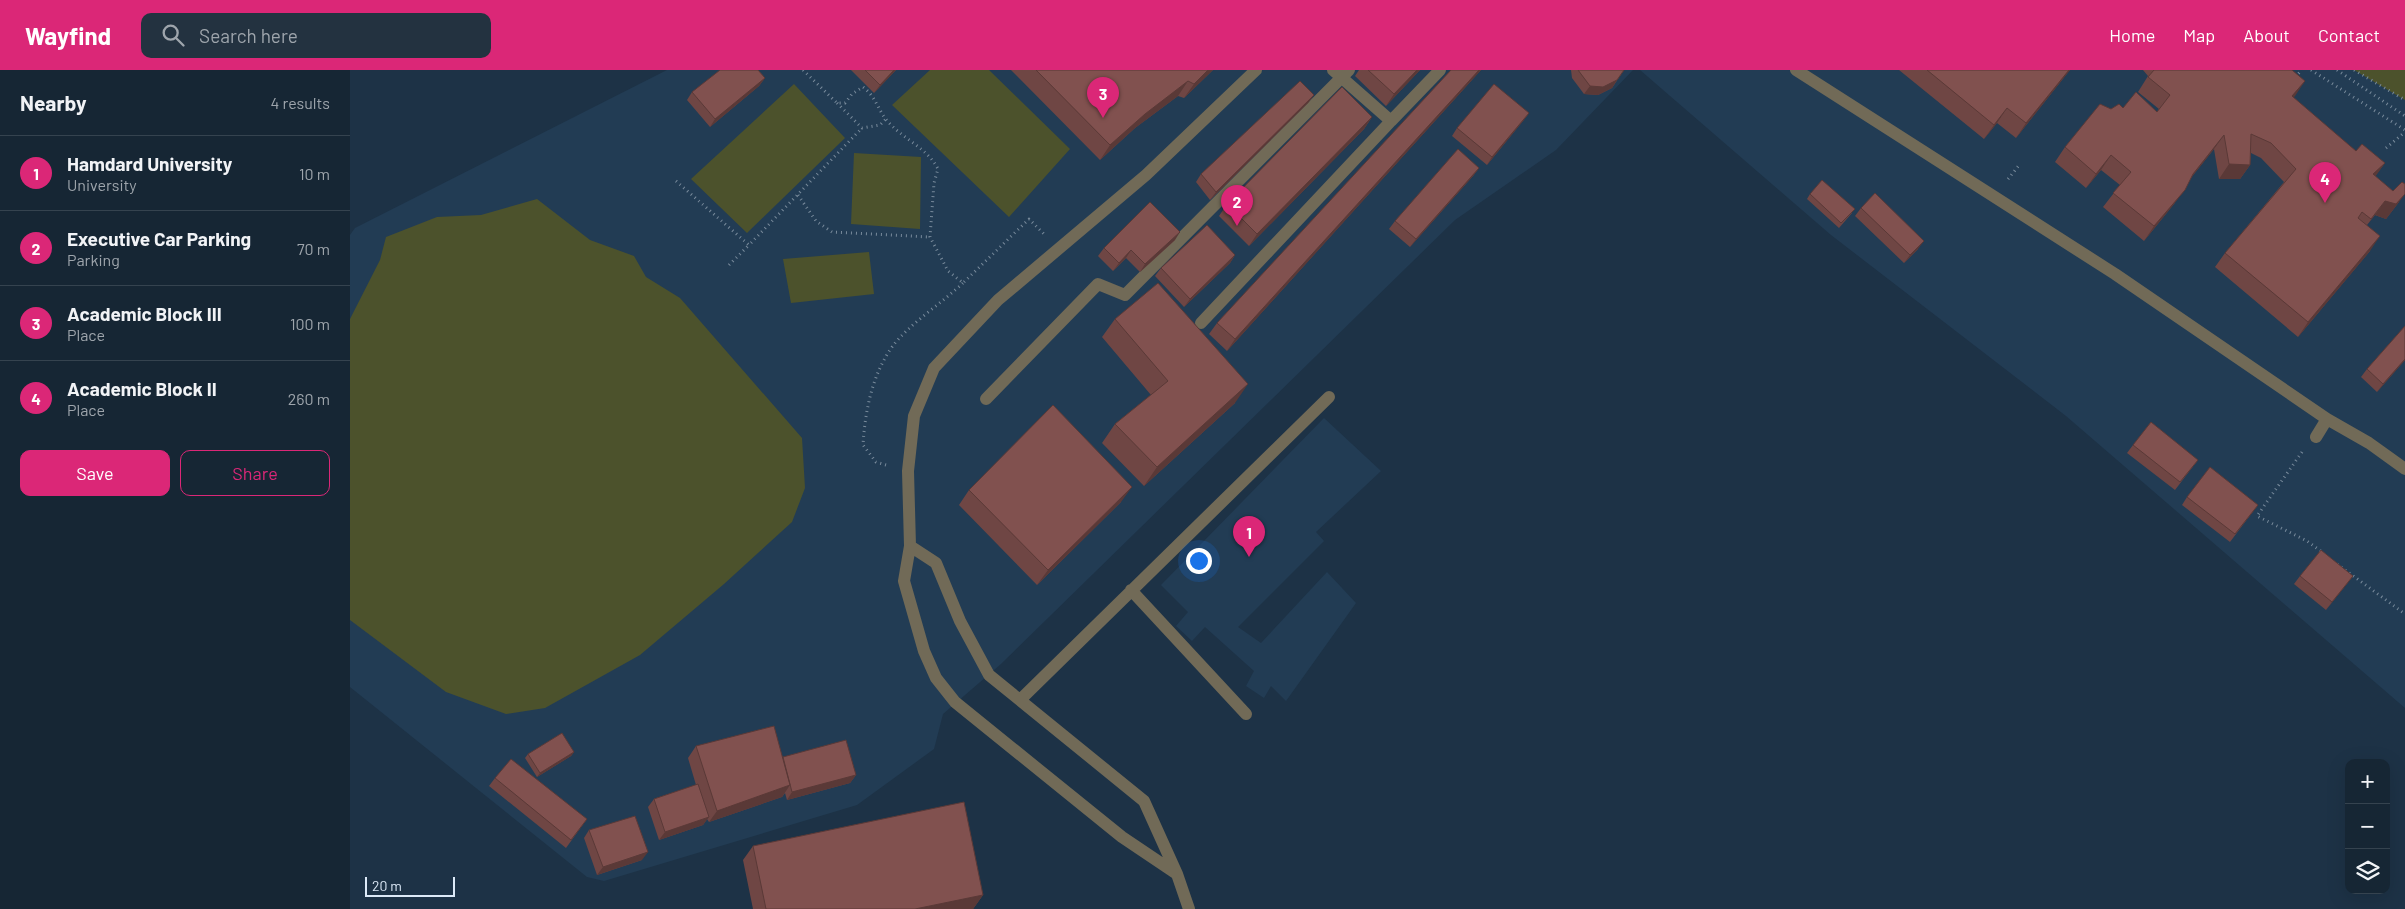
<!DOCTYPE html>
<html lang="en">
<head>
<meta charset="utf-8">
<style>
  :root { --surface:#162634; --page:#233240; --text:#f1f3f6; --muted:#9ea5ac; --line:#35434f; --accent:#db2777 }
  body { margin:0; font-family:Barlow,sans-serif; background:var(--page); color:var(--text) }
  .controls { position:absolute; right:15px; bottom:15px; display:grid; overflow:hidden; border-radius:10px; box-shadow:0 5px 20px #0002 }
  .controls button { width:45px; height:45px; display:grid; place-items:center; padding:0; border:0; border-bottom:1px solid var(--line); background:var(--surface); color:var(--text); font:25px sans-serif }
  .scale { position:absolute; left:15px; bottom:12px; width:90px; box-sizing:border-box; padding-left:5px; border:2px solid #dce9f7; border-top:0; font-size:14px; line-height:18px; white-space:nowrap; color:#dce9f7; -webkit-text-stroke:4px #1d3246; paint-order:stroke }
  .you { position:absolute; left:848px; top:490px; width:18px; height:18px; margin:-12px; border:4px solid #fff; border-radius:50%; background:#1a73e8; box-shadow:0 0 0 8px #1a73e833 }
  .badge { display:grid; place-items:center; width:32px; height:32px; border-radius:50%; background:var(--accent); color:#fff; font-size:16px; font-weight:700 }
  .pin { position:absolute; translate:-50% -41px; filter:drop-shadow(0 1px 2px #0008) }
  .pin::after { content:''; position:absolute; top:26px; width:18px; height:15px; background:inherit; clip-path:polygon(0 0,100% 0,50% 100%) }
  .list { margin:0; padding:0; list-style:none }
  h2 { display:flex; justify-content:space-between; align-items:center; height:65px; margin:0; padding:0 20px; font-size:21px }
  h2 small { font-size:16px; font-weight:400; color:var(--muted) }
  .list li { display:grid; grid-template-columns:32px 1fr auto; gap:15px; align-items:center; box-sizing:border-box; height:75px; padding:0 20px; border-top:1px solid var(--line) }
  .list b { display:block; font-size:19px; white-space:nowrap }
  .list p { margin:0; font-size:16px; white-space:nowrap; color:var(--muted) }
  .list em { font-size:16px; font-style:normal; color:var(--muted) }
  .actions { display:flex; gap:10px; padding:15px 20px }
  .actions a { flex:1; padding:11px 0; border:1px solid var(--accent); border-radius:10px; text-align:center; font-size:18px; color:var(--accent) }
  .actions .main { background:var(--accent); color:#fff }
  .icon { flex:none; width:28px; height:28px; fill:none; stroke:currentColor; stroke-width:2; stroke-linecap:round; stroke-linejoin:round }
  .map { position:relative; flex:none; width:2055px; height:839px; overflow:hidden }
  header { display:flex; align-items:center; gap:30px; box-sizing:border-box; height:70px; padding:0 25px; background:var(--accent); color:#fff }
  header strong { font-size:24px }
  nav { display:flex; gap:28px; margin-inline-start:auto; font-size:18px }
  .search { width:350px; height:45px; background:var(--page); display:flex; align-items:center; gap:12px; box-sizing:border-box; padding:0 18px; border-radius:10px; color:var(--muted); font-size:19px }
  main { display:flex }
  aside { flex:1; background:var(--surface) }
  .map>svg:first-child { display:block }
  .built { fill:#223c54 }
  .green { fill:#4c522c }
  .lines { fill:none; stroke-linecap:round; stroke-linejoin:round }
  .path { stroke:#798b9c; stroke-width:3; stroke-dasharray:1 4; stroke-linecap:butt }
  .minor { stroke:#716a57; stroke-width:12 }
  .wall { fill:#6f4644 }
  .shaded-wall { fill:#5a3937 }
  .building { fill:#81514f; stroke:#5a3937 }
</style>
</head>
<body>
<header>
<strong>Wayfind</strong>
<div class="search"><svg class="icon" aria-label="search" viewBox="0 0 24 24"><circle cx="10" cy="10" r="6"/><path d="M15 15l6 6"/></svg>Search here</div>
<nav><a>Home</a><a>Map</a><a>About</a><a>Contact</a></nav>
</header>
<main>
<aside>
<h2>Nearby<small>4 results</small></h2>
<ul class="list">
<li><span class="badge">1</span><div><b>Hamdard University</b><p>University</p></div><em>10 m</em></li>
<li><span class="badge">2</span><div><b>Executive Car Parking</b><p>Parking</p></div><em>70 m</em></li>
<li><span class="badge">3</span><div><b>Academic Block III</b><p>Place</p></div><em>100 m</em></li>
<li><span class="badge">4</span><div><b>Academic Block II</b><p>Place</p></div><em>260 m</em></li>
</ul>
<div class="actions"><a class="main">Save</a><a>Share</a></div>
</aside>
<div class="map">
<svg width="2055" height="839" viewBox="0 0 2055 839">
  <rect width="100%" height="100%" fill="#1d3246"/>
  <path class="built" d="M317,0H1283L1206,80L1105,150L651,594L593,644L584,679L507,735L254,811L237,807L0,617V165L5,158Z
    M1290,0H2055V638L1716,346L1481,165Z
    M974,348L1031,401L966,462L974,471L888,557L911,573L977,502L1006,533L936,631L921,616L914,628L896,616L904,601L855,557L842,571L826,556L838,542L811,515Z"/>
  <path class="green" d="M580,0H639L720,79L659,147L542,35Z
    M2004,0H2055V30Z
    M444,14L495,68L397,163L341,109Z
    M504,83L571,87L570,159L501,154Z
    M187,129L240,170L284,186L296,207L330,228L452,368L455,418L442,452L374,514L290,585L195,638L156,644L96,622L0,550V249L30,190L36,167L87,147L131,145Z
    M519,182L524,224L441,233L433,189Z"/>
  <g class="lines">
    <path class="path" d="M453,0L487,33H495L502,24L513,17C525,26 527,37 535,48C550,68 577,77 588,99L584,113L580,167L598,201L613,213L679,149L694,164
      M1961,0L2055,60
      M1987,0L2055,46
      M2004,0L2055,30
      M1945,7L1952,0
      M487,33L512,58L530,55L536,49
      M2036,78L2055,62
      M1658,109L1670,94
      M326,111L399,175L512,58
      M448,125L466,151L482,162L579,167
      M379,195L399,175
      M1952,382L1907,446L1957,471L1972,482
      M536,395L526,392L513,375C515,342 522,305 542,277C558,255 592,233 613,213
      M1987,494L2055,544"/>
    <path class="minor" d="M1446,0L1765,204L1977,349L2019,373L2055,399
      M1041,51L1090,0
      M851,253L1041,51L983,0
      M636,329L748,214L775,225L999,0
      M1966,367L1977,349
      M560,476L554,511L574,581L586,608L605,632L772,767L827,804
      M781,520L896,644
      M670,630L979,327
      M839,839L827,804L794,731L639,605L610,551L586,493L560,476L558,401L564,346L584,298L648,230L796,105L906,0"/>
  </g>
  <path class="wall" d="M501,0H546L524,23Z
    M661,0H863L834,28L828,26L785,58L750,90Z
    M1009,0H1070L1036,36L1005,6Z
    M1101,0H1131L877,281L859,264L867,253Z
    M1221,0H1274L1262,18L1248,25L1234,24L1222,8Z
    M1549,0H1720L1666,68L1647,53L1634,69Z
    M1793,0H1942L1943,28L2006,81L2035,93L2025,106L2049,132L2036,149L2025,145L2017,155L2020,181L1948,267L1865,197L1875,183L1934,112L1911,88L1901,83L1900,95L1890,109H1869L1864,79L1840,109L1824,134L1794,171L1753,137L1770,115L1751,100L1736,118L1705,92L1715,77L1761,39L1773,38L1807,42L1809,39L1788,22L1798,6Z
    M415,8L409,16L360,57L337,30L342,22Z
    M964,25L958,33L860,130L846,112L851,104Z
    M1179,43L1173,51L1137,95L1102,66L1107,58Z
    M1022,47L1014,59L899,176L869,146L877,134Z
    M1129,98L1123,106L1060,177L1039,159L1045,151Z
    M1460,124L1502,143L1489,158L1457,129Z
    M1511,138L1568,179L1554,193L1505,146Z
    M825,170L790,202L776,188L763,201L748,186L754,178Z
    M885,185L880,193L834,237L805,206L811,198Z
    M765,249L885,333L794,416L752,373L765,354L801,325L752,267Z
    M2055,256V290L2027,322L2011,307L2017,299Z
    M1783,375L1848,390L1825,420L1777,383Z
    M619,420L771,432L687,515L609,435Z
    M1837,427L1908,435L1880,472L1832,435Z
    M1950,506H2003L1976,540L1944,514Z
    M346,676L433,688L506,705L500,713L437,730L435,723L432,727L359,752L357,749L353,755L309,770L298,737L304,729L346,715L338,688Z
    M224,682L221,686L187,707L175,688L178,684Z
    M145,708L237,749L216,778L139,716Z
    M239,760L292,790L247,805L234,768Z
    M403,776L633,825L623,839H403L393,790Z"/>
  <path class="shaded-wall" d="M544,0H546L524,23L530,15Z
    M858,0H863L834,28L844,14Z
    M1067,0H1070L1036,36L1044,24Z
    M1129,0H1131L877,281L885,269Z
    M1719,0H1720L1666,68L1676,53Z
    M415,8L409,16L360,57L365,49Z
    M1267,10L1262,18L1248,25L1234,24L1240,16Z
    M838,11L828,26L785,58L750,90L760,75L795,44Z
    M1955,11L1945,26L1932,41L1942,26Z
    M964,25L958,33L860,130L866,122Z
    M1657,38L1647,53L1634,69L1644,55Z
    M1179,43L1173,51L1137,95L1142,87Z
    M1022,47L1014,59L899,176L907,164Z
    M1874,65L1864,79L1833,118L1843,104Z
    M1761,85L1751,100L1736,118L1746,104Z
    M2035,93L2025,107L2023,104Z
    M1879,94L1900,95L1890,109H1869Z
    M1129,98L1123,106L1060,177L1066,169Z
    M1835,120L1824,134L1794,171L1804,156Z
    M2055,124L2049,132L2036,149L2025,145L2011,164L2035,131Z
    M830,162L825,170L790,202L795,194Z
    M2030,166L2020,181L1948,267L1958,252Z
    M1574,171L1568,179L1554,193L1560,185Z
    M781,180L776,188L763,201L769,193Z
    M885,185L880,193L834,237L840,229Z
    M2055,289V290L2027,322L2033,314Z
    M898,314L885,333L794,416L807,397Z
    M782,417L771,432L687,515L698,500Z
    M2003,506L1997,514L1976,540L1982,532Z
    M224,682L221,686L187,707L190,703Z
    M506,705L500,713L437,730L442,722Z
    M440,715L432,727L359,752L367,741Z
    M359,747L353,755L309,770L315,762Z
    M298,782L292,790L247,805L253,797Z
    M633,825L623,839H565Z"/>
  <path class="building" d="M370,0H408L415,8L365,49L342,22Z
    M515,0H544L530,15Z
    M686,0H858L844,14L838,11L795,44L760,75Z
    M1018,0H1067L1044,24Z
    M1101,0H1129L885,269L867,253Z
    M1228,0H1274L1267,10L1253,17L1240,16Z
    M1577,0H1719L1676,53L1657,38L1644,55Z
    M1804,0H1942L1955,11L1942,26L2006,81L2012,74L2035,93L2023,104L2043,121L2052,112L2055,114V124L2046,134L2035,131L2021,149L2012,142L2008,148L2030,166L1958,252L1875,183L1946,99L1921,73L1901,64L1900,95L1879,94L1874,65L1843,104L1835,120L1804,156L1763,123L1781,102L1761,85L1746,104L1715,77L1750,34L1761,39L1769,34L1773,38L1786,22L1807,42L1820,25L1798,7Z
    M950,11L964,25L866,122L851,104Z
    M1144,14L1179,43L1142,87L1107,58Z
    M992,17L1022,47L907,164L877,134Z
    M1108,79L1129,98L1066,169L1045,151Z
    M1472,110L1505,139L1491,153L1460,124Z
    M1525,123L1574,171L1560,185L1511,138Z
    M800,132L830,162L795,194L781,180L769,193L754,178Z
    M857,155L885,185L840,229L811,198Z
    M808,213L898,314L807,397L765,354L818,311L765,249Z
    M2055,256V289L2033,314L2017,299Z
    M703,335L782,417L698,500L619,420Z
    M1801,352L1848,390L1830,412L1783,375Z
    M1860,397L1908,435L1885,464L1837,427Z
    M1971,480L2003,506L1982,532L1950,506Z
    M424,656L440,715L367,741L346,676Z
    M212,663L224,682L190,703L178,684Z
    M496,670L506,705L442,722L433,687Z
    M161,689L237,749L221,770L145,708Z
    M348,714L359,747L315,762L304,729Z
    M614,732L633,825L565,839H416L403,776Z
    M285,746L298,782L253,797L239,760Z"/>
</svg>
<div class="controls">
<button>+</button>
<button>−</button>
<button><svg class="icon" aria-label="layers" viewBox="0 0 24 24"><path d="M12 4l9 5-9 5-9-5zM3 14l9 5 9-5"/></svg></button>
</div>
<div class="scale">20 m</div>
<div class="you"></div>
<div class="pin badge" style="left:899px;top:487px">1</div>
<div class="pin badge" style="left:887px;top:156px">2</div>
<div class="pin badge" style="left:753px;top:48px">3</div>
<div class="pin badge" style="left:1975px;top:133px">4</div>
</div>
</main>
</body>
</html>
